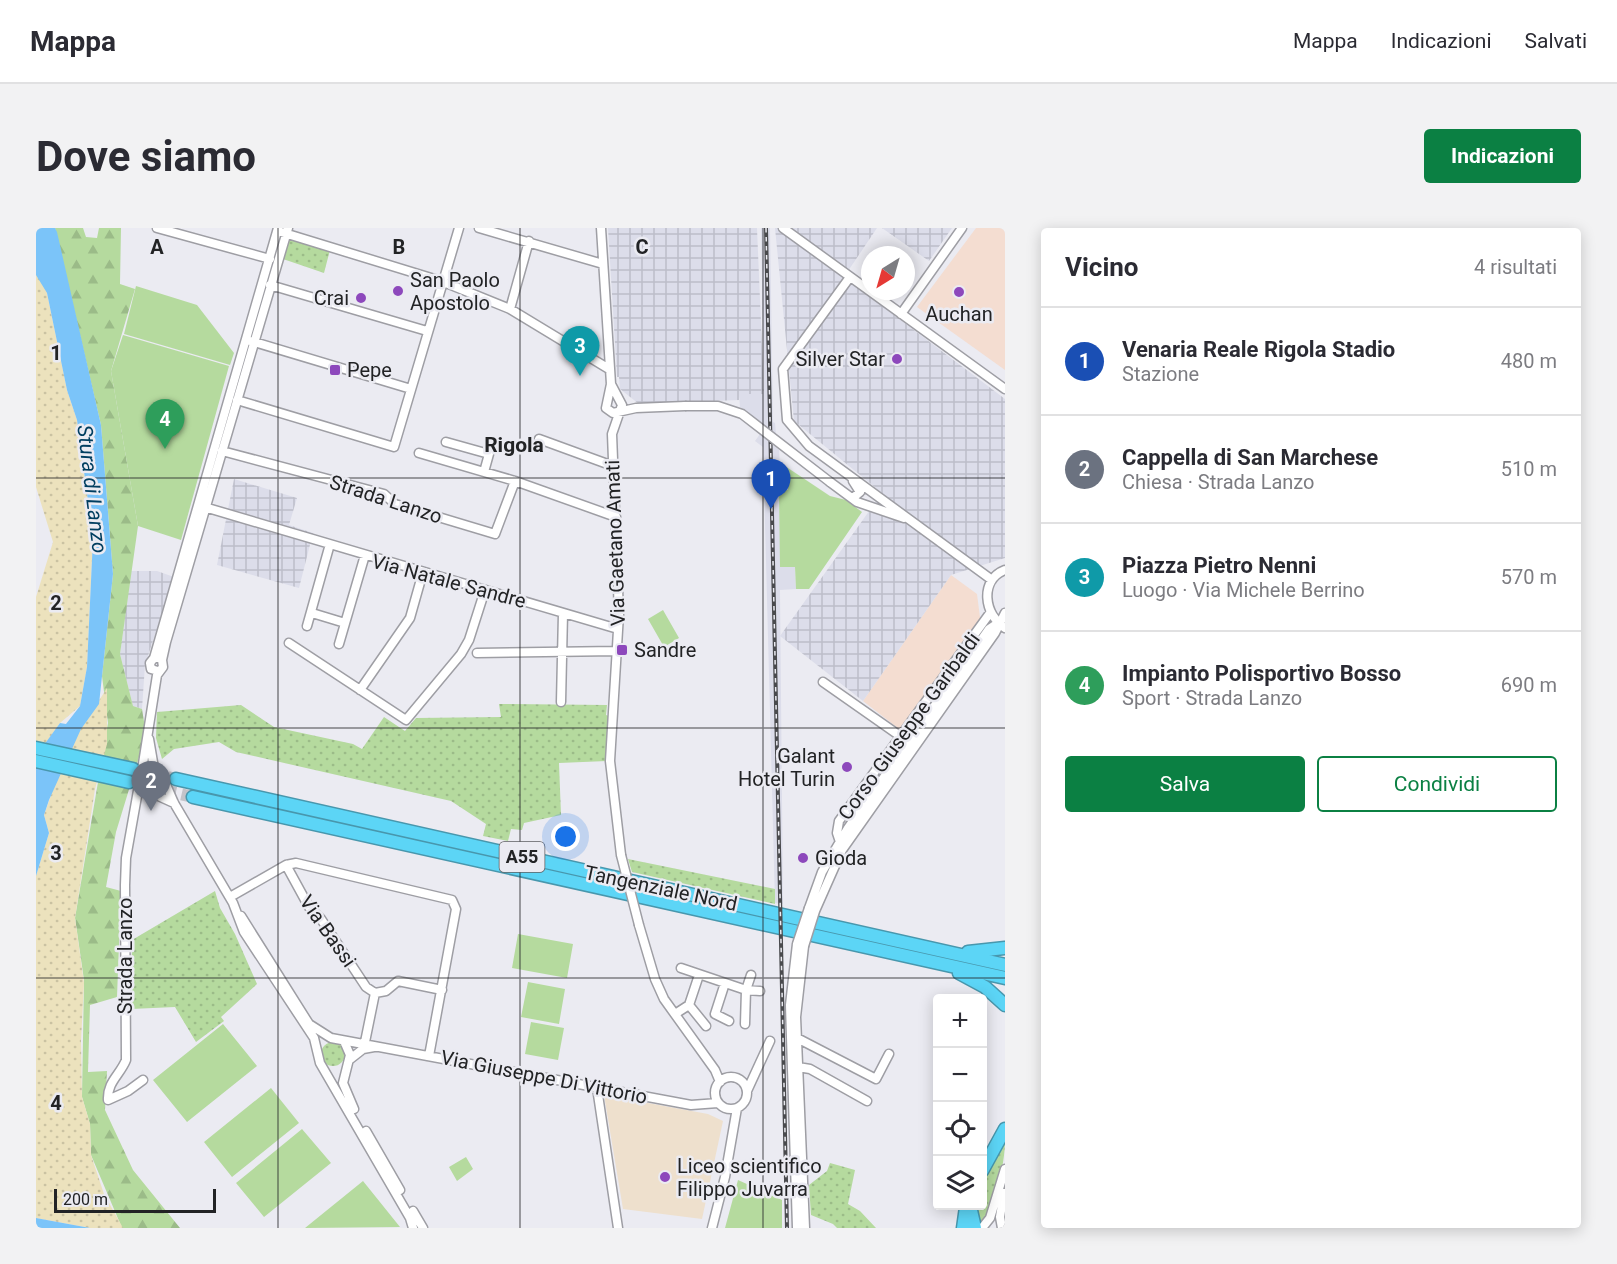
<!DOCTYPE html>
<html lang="it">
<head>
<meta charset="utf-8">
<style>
  :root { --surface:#fff; --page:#f2f2f3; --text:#2b2b33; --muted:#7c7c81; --line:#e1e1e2; --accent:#0b8043 }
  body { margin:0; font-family:Roboto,sans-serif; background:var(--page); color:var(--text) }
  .controls { position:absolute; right:18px; bottom:18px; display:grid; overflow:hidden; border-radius:6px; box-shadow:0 3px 15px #0003 }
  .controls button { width:54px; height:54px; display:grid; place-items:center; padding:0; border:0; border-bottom:2px solid var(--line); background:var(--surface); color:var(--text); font:30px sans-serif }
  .compass { position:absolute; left:825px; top:18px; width:54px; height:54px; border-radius:50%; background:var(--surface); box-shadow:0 3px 15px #0003; rotate:217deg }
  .scale { position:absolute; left:18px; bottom:15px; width:162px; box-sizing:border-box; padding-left:6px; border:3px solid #222325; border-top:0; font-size:16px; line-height:21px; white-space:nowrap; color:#222325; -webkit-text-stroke:4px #ebebf2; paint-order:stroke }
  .you { position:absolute; left:530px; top:609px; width:21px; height:21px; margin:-15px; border:4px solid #fff; border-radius:50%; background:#1a73e8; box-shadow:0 0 0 9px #1a73e833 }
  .badge { display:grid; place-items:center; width:39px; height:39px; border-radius:50%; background:var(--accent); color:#fff; font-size:20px; font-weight:700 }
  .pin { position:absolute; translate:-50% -50px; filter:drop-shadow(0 2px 3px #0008) }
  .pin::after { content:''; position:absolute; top:32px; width:21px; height:18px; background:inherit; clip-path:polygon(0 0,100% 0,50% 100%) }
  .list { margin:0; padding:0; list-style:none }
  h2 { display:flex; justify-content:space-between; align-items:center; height:78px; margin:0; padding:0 24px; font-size:26px }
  h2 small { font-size:20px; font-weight:400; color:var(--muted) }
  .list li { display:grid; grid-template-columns:39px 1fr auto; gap:18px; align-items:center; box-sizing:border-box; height:108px; padding:0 24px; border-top:2px solid var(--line) }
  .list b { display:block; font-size:22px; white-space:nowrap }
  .list p { margin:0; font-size:20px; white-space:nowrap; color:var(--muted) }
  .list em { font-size:20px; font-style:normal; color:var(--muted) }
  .actions { display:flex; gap:12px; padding:18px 24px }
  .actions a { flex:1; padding:14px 0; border:2px solid var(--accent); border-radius:6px; text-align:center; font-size:21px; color:var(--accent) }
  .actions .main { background:var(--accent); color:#fff }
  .icon { flex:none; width:33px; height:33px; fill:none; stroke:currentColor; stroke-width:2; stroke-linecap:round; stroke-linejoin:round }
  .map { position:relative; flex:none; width:969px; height:1000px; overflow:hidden; border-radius:6px }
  header { display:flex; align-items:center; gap:36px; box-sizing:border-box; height:84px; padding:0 30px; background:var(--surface); border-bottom:2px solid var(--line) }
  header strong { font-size:28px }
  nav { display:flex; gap:33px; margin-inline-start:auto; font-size:21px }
  .intro { display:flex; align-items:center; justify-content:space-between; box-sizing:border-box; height:144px; padding:0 36px }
  h1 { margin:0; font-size:42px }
  .button { padding:15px 27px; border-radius:6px; background:var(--accent); color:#fff; font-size:21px; font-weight:700 }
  main { display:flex; gap:36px; padding:0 36px }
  aside { flex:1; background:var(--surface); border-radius:6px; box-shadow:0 3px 15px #0003 }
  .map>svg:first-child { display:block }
  .commercial { fill:#f4ddd1 }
  .industrial { fill:url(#industrial-grid) }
  .education { fill:#eee0cd }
  .built { fill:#dcddea }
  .grass { fill:url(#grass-dots) }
  .forest { fill:url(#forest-firs) }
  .sand { fill:url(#sand-dots) }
  .park { fill:#b5da9e }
  .water { fill:#7bc4f9 }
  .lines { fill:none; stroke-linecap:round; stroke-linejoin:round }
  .highway-tunnel { stroke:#c3c3c9; stroke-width:12; stroke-dasharray:12 6; stroke-linecap:butt }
  .minor-casing { stroke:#9e9ea4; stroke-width:11 }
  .highway-casing { stroke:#4897ad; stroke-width:15 }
  .minor { stroke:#fff; stroke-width:8 }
  .highway { stroke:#5cd5f6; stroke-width:12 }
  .rail-casing { stroke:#494a4d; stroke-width:4 }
  .rail { stroke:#ebebf2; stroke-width:1.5; stroke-dasharray:4.5; stroke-linecap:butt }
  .minor-bridge-casing { stroke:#9e9ea4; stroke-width:11; stroke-linecap:butt }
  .minor-bridge { stroke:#fff; stroke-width:8 }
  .grid { fill:none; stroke:#222325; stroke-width:1.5; stroke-opacity:0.55 }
  .poi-dot { fill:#8d48bc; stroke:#ebebf2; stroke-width:2 }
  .labels { text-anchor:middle; stroke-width:5; stroke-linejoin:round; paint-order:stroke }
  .shield { fill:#ebebf2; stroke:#5e5f62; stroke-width:1.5 }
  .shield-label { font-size:18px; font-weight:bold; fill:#222325 }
  .poi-label { font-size:20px; fill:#222325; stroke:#ebebf2; text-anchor:start }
  .street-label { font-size:20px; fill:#222325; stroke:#ebebf2 }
  .neighbourhood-label { font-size:21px; font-weight:bold; fill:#222325; stroke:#ebebf2 }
  .water-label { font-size:21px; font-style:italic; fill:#003e60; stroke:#ebebf2 }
  .grid-label { font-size:20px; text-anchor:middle; font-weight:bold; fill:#222325; stroke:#ebebf2; stroke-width:5; stroke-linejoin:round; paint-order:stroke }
</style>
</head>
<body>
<header>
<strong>Mappa</strong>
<nav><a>Mappa</a><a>Indicazioni</a><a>Salvati</a></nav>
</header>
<div class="intro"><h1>Dove siamo</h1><a class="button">Indicazioni</a></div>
<main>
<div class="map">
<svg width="969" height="1000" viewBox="0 0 969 1000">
  <defs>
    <pattern id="industrial-grid" width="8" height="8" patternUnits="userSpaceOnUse" patternTransform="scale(1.5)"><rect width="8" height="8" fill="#dcddea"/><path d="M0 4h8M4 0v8" fill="none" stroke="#bcbdc9"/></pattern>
    <pattern id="grass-dots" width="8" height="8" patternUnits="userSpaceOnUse" patternTransform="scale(1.5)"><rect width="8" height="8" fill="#b5da9e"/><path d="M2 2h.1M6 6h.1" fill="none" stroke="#9bbb88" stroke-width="1.8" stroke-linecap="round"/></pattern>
    <pattern id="forest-firs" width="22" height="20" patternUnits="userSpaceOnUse" patternTransform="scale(1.5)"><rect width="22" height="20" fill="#b5da9e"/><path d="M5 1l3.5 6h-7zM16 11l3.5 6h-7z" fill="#9bbb88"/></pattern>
    <pattern id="sand-dots" width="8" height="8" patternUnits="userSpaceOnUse" patternTransform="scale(1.5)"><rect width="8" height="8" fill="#ece2bd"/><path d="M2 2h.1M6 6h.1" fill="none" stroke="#cac2a2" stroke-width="1.8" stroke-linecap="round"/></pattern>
  </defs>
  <rect width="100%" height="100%" fill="#ebebf2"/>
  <path class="commercial" d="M940,0H969V142L881,79Z
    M915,347L941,366L945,397L867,504L827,473Z"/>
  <path class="industrial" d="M572,0H721L728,167L704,166L703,172L603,176L584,161L583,149H581Z
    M739,0H841L808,49L969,171V330L915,347L827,473L744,408L846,265L758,193Z
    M846,0H916L893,33Z
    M198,251L261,270L253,297L277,305L263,360L181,337Z
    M95,343H121L138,349L109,437L106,481L97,478L84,426Z"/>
  <path class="education" d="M568,867L672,886L687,893L666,991L587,981Z"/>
  <path class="built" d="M725,0H734L737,194L739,195L740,206L704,179L703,166H728Z
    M724,206L743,222L744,238L751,244L752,262H744L745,339H759L760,361L744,362L747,676L739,675L727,219L719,213Z"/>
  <path class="grass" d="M252,9L294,22L288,45L247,31Z
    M463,476L571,477L570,487L573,488L571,533L523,535L525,587L488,595L486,602L475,601L472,613L447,608L450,596L415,573L200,524L183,514L138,521L126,531L120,510L121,484L205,477L238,499L317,516L326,521L348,489L369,503L380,490L465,489Z
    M592,631L739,661V676L596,644Z
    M179,663L184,680L199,706L221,756L185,789L188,793L160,814L139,779L95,781L96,712Z
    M285 826a12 12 0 1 1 24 0a12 12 0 1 1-24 0Z
    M969,913C969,935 959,982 944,997L937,978H946L947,951Z
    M794,935L819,942L812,976L824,983L840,1000H801L797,996L775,987L773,957L791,943Z"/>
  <path class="forest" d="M19,0H47L50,9L61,10L63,0H85L84,56L99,61L75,143L102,298L84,426L97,478L106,481L110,506L80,604L70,659L85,663L81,769L54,777L52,844L71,843L69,882L97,942L144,1000H86L55,927L54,896L46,869L48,752L39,690L72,495L66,448L77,346L65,197Z"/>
  <path class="sand" d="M0,40L11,65L31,162L41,192L57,310L51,439L44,478L24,495L0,529V369L17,314L0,259Z
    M71,460V516L59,561L39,690L48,755L45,813L46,869L54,896L55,927L68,966L87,1000H54L0,990V648L13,605L8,587L19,556L34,518Z"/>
  <path class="park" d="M100,58L161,77L198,125L194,137L88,106Z
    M87,107L193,138L145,312L102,298L75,143Z
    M744,238H749L794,268L810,272L826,284L773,361H760L759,339H744L743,262H752L751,244Z
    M627,382L643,410L628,419L612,391Z
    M482,706L537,716L531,750L476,740Z
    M492,754L529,761L523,796L485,789Z
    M495,794L528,800L522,832L489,826Z
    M187,796L221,838L151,894L117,852Z
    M235,860L263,895L196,949L168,914Z
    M266,901L295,935L228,989L200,955Z
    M430,929L437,941L421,953L413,939Z
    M702,952L746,972V1000H689Z
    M327,953L364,999L269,1000Z"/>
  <path class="water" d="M0,0H19L21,4L65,197L77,346L63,476L45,501L13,572L8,587L13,605L0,648V528L24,495L30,496L44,478L51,439L57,310L41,192L31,162L11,65L0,47Z
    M0,990L54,1000H0Z"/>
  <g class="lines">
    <path class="highway-tunnel" d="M97,541L140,551
      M93,554L157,569"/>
    <g class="minor-casing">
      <path id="minor" d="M121,0L234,31
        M443,0L567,36
        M565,0L575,156L570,180L577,185L600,180L649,178
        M747,0L969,161
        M245,4L405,53L474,81L573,141
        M814,49L747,141L751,192L773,218L956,352
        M234,57L391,103
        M474,81L493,13
        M865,86L926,0
        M215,113L375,161
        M575,156L586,177L576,206L583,386L574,533L585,627
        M201,172L358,219L423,0
        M503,211L577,238
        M410,214L453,226L448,244
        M186,223L348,266L359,276L459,306L479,253
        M383,225L479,253L580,289
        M817,253L824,264L818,269
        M794,254L821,274L868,290
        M165,278L582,401
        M969,342C943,352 948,387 969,400
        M276,385L309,395
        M271,398L294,316
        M253,415L370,492L425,426L433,412L449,362
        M303,416L329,327
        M441,425L581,423
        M118,430L242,0
        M122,443L115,441L114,435L118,430H123
        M787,454L864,508
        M324,462L374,390L387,344
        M525,474L527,385
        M113,511L118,540
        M106,542L121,447L127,439L126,432L130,414L252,0
        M103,557L90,630L89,657L90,832C84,847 71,854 72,872L92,863L107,852
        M138,575L105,560L102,549L106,542L114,539L125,545L138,575L197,675L208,704L278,810L284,835L374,990L377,1000
        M804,614L801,605L803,593L954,385
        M250,637L273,679L285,691L330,759L339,765
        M194,669L250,637L260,635L416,672L420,681L393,828
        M773,680L786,644L812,600L953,401L962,395
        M779,683L806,622L959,405L969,385
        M205,688L273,796L295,810L655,877L682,875
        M603,697L619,751L628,771L679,842L684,854
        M768,718L760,789L769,1000
        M645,740L710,762L724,763
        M689,755L679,786L693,793
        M339,765L350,763L362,753L406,762
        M653,777L670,798
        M639,786L653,777L663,747
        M709,796L710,762L715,747
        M761,810L840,851L853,826
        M308,813L314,827L307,855L318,881
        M329,814L339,765
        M313,832L327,821L338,819
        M762,839L774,841L831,873
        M679 865a16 16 0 1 1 32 0a16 16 0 1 1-32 0Z
        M561,860L582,1000
        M711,863L734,813
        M330,903L364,962
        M377,983L387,1000
        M676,1000L689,949L701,880
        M761,1000L754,777L761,716
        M946,1000L954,990L969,941
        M966,1000L964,989L968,965"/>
    </g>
    <g class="highway-casing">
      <path id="highway" d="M0,520L97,541
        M0,533L93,554
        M140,551L969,737
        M157,569L969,750
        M932,724L969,720
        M923,745L949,759L969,777
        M946,943L969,901
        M934,978L939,1000
        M927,1000L930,979"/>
    </g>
    <use href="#minor" class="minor"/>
    <use href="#highway" class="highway"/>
    <g class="rail-casing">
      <path id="rail" d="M730,0L751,1000"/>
    </g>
    <use href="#rail" class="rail"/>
    <g class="minor-bridge-casing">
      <path id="minor-bridge" d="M649,178H682L706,186L794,254
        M585,627L603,697
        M761,716L773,680
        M768,718L779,683"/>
    </g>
    <use href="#minor-bridge" class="minor-bridge"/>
  </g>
  <path class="grid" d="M242,0V1000M484,0V1000M727,0V1000M0,250H969M0,500H969M0,750H969"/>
  <g class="poi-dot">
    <circle cx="362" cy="63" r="6"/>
    <circle cx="923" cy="64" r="6"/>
    <circle cx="325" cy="70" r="6"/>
    <circle cx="861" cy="131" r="6"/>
    <rect x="293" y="136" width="12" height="12" rx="3"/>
    <rect x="580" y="416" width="12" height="12" rx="3"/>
    <circle cx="811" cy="539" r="6"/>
    <circle cx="767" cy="630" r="6"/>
    <circle cx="629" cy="949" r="6"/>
  </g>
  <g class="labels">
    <rect class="shield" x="463.5" y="614" width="45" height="30" rx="4.5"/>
    <g class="shield-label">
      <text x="486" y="635">A55</text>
    </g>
    <g class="poi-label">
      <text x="374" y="59">San Paolo<tspan x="374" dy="23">Apostolo</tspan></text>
      <text x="313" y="77" text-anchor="end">Crai</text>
      <text x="923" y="93" text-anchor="middle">Auchan</text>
      <text x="849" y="138" text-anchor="end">Silver Star</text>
      <text x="311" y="149">Pepe</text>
      <text x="598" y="429">Sandre</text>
      <text x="799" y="535" text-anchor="end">Galant<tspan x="799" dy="23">Hotel Turin</tspan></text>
      <text x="779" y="637">Gioda</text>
      <text x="641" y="945">Liceo scientifico<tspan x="641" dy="23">Filippo Juvarra</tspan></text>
    </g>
    <g class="street-label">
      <text transform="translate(350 271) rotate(18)" y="7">Strada Lanzo</text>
      <text transform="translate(579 315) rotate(-92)" y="7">Via Gaetano Amati</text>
      <text transform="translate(413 353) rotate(15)" y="7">Via Natale Sandre</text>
      <text transform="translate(873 498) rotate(-54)" y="7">Corso Giuseppe Garibaldi</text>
      <text transform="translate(625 660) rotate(12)" y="7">Tangenziale Nord</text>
      <text transform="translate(292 703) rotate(55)" y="7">Via Bassi</text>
      <text transform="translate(89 728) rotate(-90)" y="7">Strada Lanzo</text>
      <text transform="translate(508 849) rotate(11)" y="7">Via Giuseppe Di Vittorio</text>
    </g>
    <g class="neighbourhood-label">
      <text x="478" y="224">Rigola</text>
    </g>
    <g class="water-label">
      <text transform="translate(56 261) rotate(83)" y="7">Stura di Lanzo</text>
    </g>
  </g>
  <g class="grid-label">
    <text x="121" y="26">A</text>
    <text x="363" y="26">B</text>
    <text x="606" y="26">C</text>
    <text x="20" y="132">1</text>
    <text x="20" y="382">2</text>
    <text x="20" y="632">3</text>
    <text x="20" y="882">4</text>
  </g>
</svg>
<div class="controls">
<button>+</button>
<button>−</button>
<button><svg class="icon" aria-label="locate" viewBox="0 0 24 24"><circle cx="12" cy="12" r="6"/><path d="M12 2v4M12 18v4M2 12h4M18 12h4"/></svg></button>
<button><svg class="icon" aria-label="layers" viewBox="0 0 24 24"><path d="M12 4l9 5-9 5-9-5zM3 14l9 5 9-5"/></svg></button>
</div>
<svg class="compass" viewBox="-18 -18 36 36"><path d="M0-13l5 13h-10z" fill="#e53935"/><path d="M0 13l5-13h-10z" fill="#7c7c81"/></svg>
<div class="scale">200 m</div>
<div class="you"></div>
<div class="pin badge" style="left:735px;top:281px;background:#1a4fb4">1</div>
<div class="pin badge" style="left:115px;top:583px;background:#6b7280">2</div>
<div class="pin badge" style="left:544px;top:148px;background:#0f9aa8">3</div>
<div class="pin badge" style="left:129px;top:221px;background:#2e9e5b">4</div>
</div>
<aside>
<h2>Vicino<small>4 risultati</small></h2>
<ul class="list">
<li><span class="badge" style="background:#1a4fb4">1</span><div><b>Venaria Reale Rigola Stadio</b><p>Stazione</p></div><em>480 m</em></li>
<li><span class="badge" style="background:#6b7280">2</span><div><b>Cappella di San Marchese</b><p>Chiesa · Strada Lanzo</p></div><em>510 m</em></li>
<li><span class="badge" style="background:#0f9aa8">3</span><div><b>Piazza Pietro Nenni</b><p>Luogo · Via Michele Berrino</p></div><em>570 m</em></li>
<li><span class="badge" style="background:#2e9e5b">4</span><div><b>Impianto Polisportivo Bosso</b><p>Sport · Strada Lanzo</p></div><em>690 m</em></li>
</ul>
<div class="actions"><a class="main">Salva</a><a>Condividi</a></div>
</aside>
</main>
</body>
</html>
